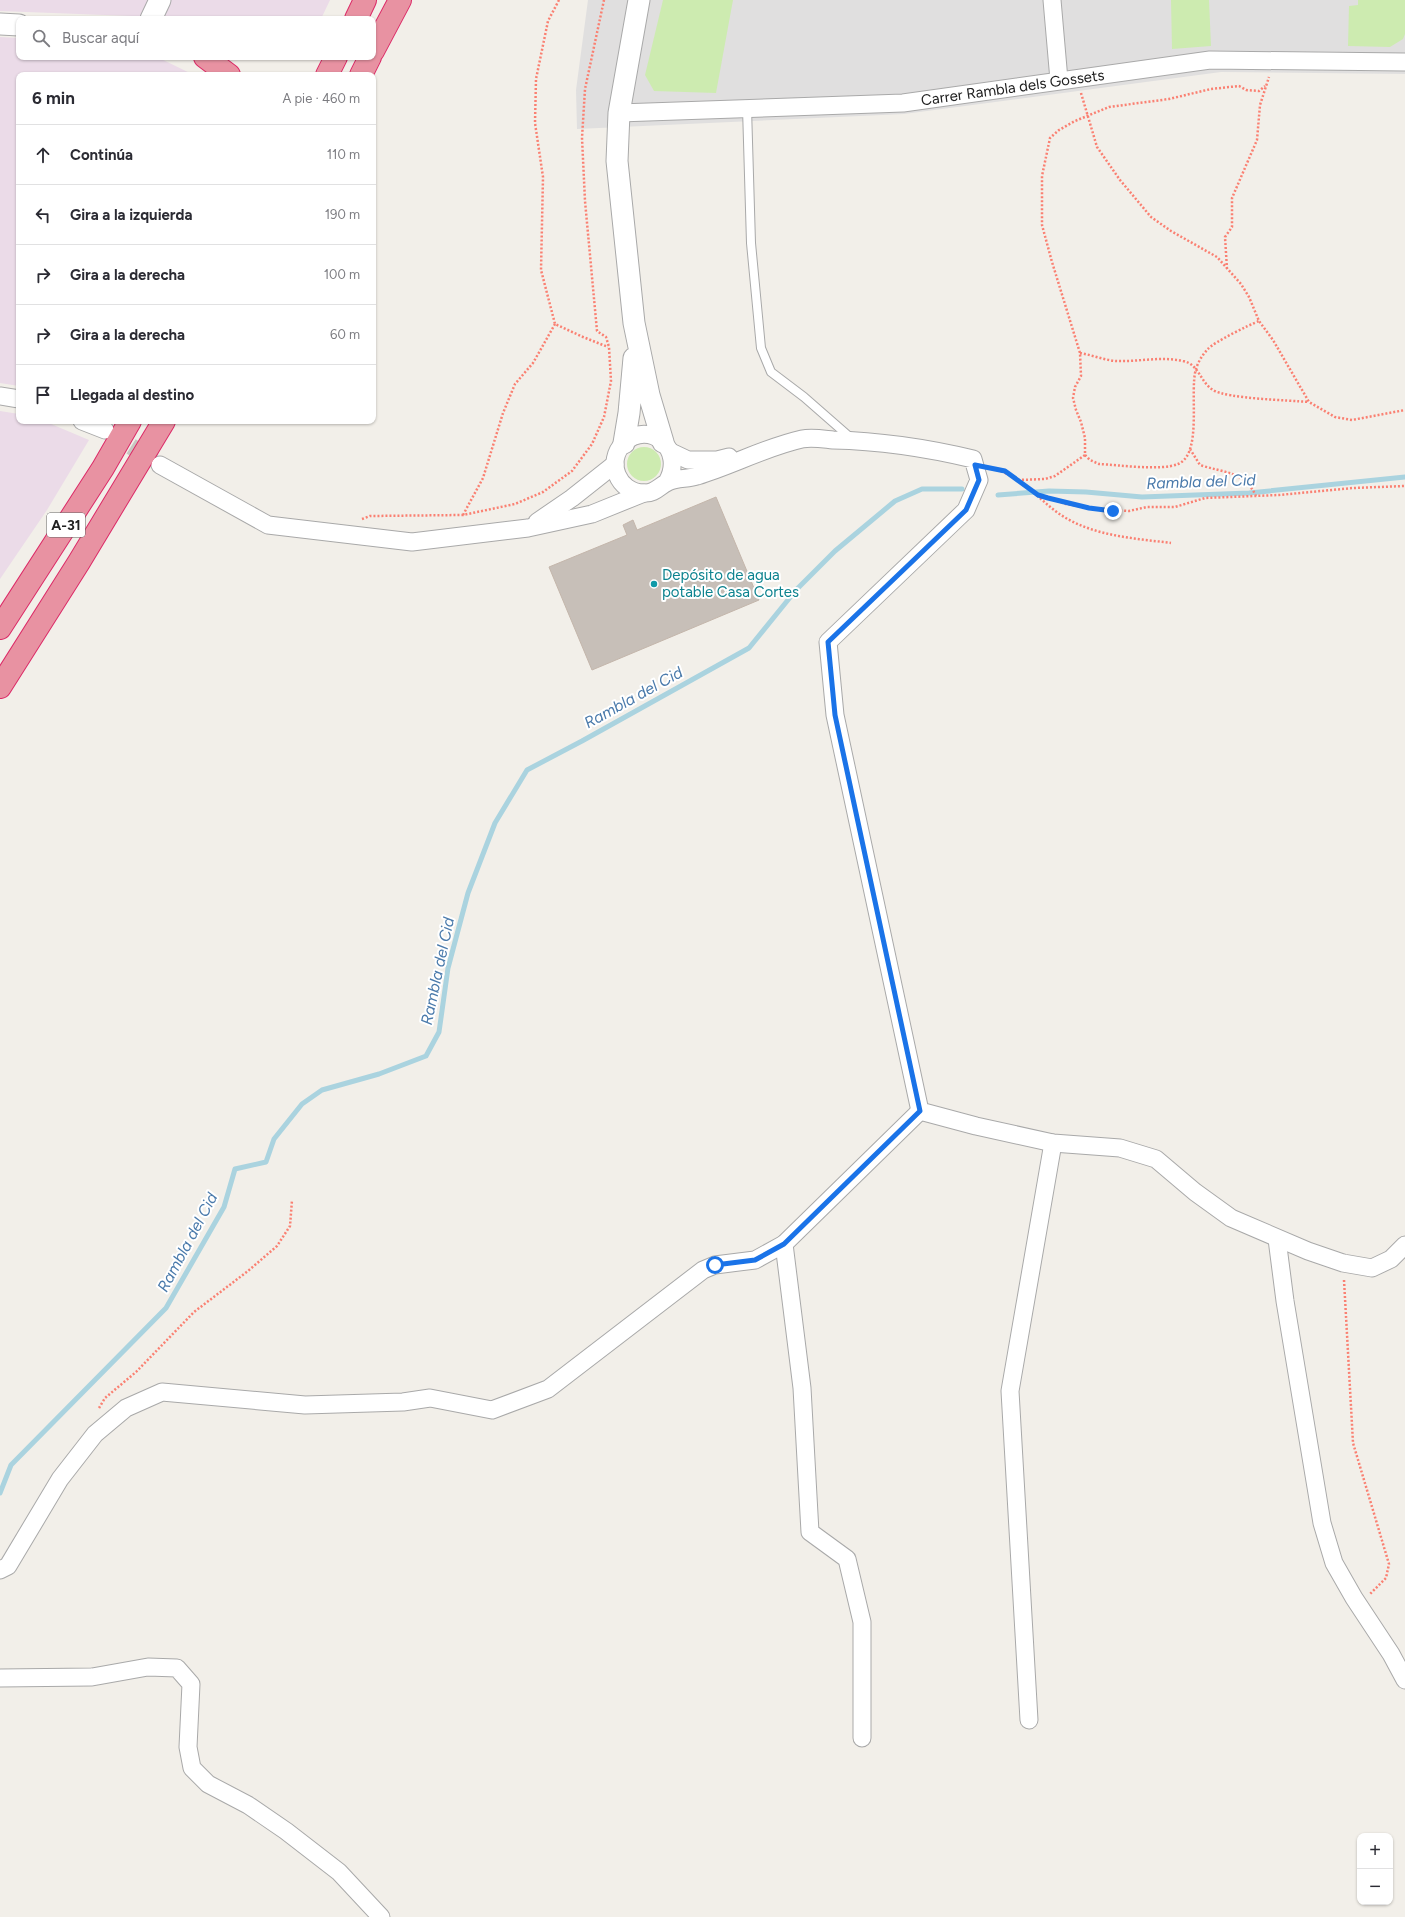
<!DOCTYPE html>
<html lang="es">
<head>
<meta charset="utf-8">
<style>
  :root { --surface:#fff; --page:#f7f7f7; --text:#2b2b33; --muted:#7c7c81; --line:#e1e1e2 }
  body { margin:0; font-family:Figtree,sans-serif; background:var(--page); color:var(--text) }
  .controls { position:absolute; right:12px; bottom:12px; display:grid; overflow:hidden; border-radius:8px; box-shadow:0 1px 3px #0004 }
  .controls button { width:36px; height:36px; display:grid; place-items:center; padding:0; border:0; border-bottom:1px solid var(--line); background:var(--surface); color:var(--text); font:20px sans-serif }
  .stop { position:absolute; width:12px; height:12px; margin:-9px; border:3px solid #1a73e8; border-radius:50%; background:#fff }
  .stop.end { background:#1a73e8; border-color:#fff; box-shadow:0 1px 4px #0008 }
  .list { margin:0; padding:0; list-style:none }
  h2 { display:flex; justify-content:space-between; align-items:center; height:52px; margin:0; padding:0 16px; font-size:17px }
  h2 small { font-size:13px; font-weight:400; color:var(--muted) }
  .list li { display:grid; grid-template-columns:26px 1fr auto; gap:12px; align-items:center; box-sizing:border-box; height:60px; padding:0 16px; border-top:1px solid var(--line) }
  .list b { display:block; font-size:15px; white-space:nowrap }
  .list em { font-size:13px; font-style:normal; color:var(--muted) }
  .icon { flex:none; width:22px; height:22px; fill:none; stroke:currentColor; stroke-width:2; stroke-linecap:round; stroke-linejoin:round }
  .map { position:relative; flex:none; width:1405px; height:1917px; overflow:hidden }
  .search { position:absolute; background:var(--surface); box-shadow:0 1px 3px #0004; left:16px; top:16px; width:360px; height:44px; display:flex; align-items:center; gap:10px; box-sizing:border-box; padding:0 14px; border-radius:8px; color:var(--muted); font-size:15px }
  .panel { position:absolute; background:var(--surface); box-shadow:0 1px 3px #0004; left:16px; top:72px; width:360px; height:352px; border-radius:8px }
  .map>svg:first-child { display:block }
  .residential { fill:#e0dfdf }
  .industrial { fill:#ebdbe8 }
  .grass { fill:#cdebb0 }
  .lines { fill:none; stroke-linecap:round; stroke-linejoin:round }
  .stream { stroke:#aad3df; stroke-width:5 }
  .building { fill:#c7bfb8; stroke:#c4b6ab }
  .minor-tunnel { stroke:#c8c6c1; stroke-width:17; stroke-dasharray:17 8; stroke-linecap:butt }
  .service-casing { stroke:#a9a9a9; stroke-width:10 }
  .minor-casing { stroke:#a9a9a9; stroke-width:19 }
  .tertiary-casing { stroke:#a9a9a9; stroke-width:23 }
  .motorway-casing { stroke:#dc2a67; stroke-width:24 }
  .path { stroke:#fa8072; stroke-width:2.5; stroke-dasharray:2 2; stroke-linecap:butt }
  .service { stroke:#fff; stroke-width:8 }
  .minor { stroke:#fff; stroke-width:17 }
  .tertiary { stroke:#fff; stroke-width:21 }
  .motorway { stroke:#e892a2; stroke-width:22 }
  .route { stroke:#1a73e8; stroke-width:5 }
  .culture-dot { fill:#0f9aa8; stroke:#fff; stroke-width:1.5 }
  .labels { text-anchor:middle; stroke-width:4; stroke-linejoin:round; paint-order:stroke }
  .shield { fill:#fff; stroke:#646464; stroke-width:1 }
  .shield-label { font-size:14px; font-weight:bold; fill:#222 }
  .street-label { font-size:15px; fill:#222; stroke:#fff }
  .culture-label { font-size:15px; fill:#0d838f; stroke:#fff; text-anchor:start }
  .water-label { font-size:16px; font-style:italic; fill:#4a7aab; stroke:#fff }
</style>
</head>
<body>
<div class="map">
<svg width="1405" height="1917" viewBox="0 0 1405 1917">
  <rect width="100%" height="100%" fill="#f2efe9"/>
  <path class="residential" d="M588,0H1405V74L1221,72L904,114L577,129L576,90Z"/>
  <path class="industrial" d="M0,0H330L321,19H210L0,11Z
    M0,37L19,38V57H157L194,75H19V386L0,383Z
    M0,411L19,414V421H44L89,440L47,510L0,579Z"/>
  <path class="grass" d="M663,0H733L716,93L654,91L645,75Z
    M1171,0H1209L1211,46L1172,49Z
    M1358,0H1405V34L1403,39L1390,47L1348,46L1349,6L1358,5Z
    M627 464a17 17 0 1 1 34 0a17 17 0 1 1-34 0Z"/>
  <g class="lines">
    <path class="stream" d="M998,495L1049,491L1086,492L1142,497L1249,493L1405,477
      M0,1493L11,1465L166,1308L224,1207L235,1169L266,1162L274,1139L302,1104L322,1090L379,1074L426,1056L439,1032L448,968L468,893L495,823L527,770L582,741L749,648L796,590L835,551L895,501L922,489H962"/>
  </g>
  <path class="building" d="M716,497L759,600L592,670L549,567L627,535L623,525L633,520L637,530Z"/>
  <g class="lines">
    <path class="minor-tunnel" d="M110,433L154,461"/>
    <g class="service-casing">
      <path id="service" d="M747,108L751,243L761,348L771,372L804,397L852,439"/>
    </g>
    <g class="minor-casing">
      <g id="minor">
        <path d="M1052,0L1059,80"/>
        <path id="s1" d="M619,113L903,103L1210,60L1405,62"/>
        <path d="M0,396L19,399"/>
        <path d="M82,421L105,430"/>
        <path d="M671,452L688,460H717L729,457"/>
        <path d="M160,465L268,525L412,542L528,528L592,514L644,493"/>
        <path d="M667,482C686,449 649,419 624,443C605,461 618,493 644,493C655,494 659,486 668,482C676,478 688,479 697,476C733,465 766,447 802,439C812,437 823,439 833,440C880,441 927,448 973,459L979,480L966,510L828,642L835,715L920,1111L976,1126L1053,1143L1120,1148L1156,1159L1195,1192L1231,1218L1308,1251L1343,1263L1372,1268L1391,1259L1405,1245"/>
        <path d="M537,522L572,498L615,464"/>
        <path d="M1277,1239L1285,1301L1322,1523L1334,1563L1354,1598L1391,1654L1405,1680"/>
        <path d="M784,1244L802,1388L810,1532L847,1559L862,1622V1738"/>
        <path d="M0,1570L8,1566L60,1479L95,1434L126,1408L162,1392L305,1405L403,1402L430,1398L492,1410L548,1389L703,1270L715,1265L755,1260L784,1244L920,1111"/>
        <path d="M0,1678L92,1677L148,1667L177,1668L191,1684L188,1747L192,1768L208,1784L248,1805L286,1831L339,1872L381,1917"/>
        <path d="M1029,1720L1010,1391L1053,1143"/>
      </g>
    </g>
    <g class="tertiary-casing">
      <path id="tertiary" d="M639,0L619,113L617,161L634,323L649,395L663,442
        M151,19L160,0
        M0,24L19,25
        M624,443L629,413L634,358"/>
    </g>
    <g class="motorway-casing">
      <path id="motorway" d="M356,19L365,0
        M373,51L400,0
        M205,57L229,75
        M327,75L336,57
        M361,75L370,57
        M0,628L103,468L130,421
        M0,687L79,562L164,421"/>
    </g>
    <path class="path" d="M559,0L548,21L536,79L535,123L543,177L541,270L555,324L583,337L608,347
      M1081,93L1097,147L1120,180L1151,217L1171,231L1217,257L1241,284L1249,297L1259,321L1273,340L1309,402L1335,417L1352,420L1405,410
      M1227,269L1225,237L1232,227V198L1257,140L1260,105L1269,77
      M1080,353C1092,355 1104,360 1116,361C1138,362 1161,356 1183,361C1199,364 1200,382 1213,390C1228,399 1288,400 1309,402
      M1190,449L1200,465C1224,473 1244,471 1256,496
      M1085,455L1090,460L1099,464C1119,465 1161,471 1178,464C1203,454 1189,391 1196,369C1198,362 1203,354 1208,349C1214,342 1249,325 1259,321
      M993,469C1020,475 1036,497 1058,513C1091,536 1132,538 1171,543
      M1018,480L1045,479L1055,476L1085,455V438L1081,422L1076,410L1073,398L1075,387L1081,376L1080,353L1052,262L1042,225V176L1050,138L1059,130L1075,121L1109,107L1169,99L1211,89L1239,86L1246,90L1259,91L1265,86
      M1038,495L1066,504L1089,508L1129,511L1147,507H1175L1205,498L1279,495L1353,488L1405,486
      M463,515L483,478L503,413L515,384L533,363L555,324
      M362,519L370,516L463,515L515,504L543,492L572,471L592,444L604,417L611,381L609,347L606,337L597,331L585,201L582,138L585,89L604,0
      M1344,1280L1353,1443L1389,1564L1386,1578L1370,1594
      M99,1408L105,1398L136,1372L194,1312L248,1271L277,1246L290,1226L292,1200"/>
    <use href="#service" class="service"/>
    <use href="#minor" class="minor"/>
    <use href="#tertiary" class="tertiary"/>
    <use href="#motorway" class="motorway"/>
  </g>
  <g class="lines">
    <path class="route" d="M715,1265L755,1260L784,1244L920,1111L835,715L828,642L966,510L979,480L975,465L1005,471L1038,495L1048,498L1089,508L1113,511"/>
  </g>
  <circle class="culture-dot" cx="654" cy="584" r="4"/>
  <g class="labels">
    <rect class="shield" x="47" y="513" width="38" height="24" rx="3"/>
    <g class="shield-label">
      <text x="66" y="530">A-31</text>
    </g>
    <g class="street-label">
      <text dy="5" stroke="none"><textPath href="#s1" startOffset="395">Carrer Rambla dels Gossets</textPath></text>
    </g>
    <g class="culture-label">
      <text x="662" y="580">Depósito de agua<tspan x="662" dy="17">potable Casa Cortes</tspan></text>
    </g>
    <g class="water-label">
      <text transform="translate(1201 481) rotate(-2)" y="6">Rambla del Cid</text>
      <text transform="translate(633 697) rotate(-29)" y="6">Rambla del Cid</text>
      <text transform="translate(437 971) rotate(-78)" y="6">Rambla del Cid</text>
      <text transform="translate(187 1242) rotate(-62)" y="6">Rambla del Cid</text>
    </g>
  </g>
</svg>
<div class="controls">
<button>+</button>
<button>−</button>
</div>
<div class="stop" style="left:715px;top:1265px"></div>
<div class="stop end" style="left:1113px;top:511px"></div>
<div class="search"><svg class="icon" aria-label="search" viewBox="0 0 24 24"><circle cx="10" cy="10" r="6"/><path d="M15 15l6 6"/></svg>Buscar aquí</div>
<section class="panel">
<h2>6 min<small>A pie · 460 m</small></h2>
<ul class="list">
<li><svg class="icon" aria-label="ahead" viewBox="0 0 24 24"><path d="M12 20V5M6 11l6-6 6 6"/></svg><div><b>Continúa</b></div><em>110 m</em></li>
<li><svg class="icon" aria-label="left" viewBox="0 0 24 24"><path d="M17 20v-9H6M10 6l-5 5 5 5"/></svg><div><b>Gira a la izquierda</b></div><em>190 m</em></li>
<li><svg class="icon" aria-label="right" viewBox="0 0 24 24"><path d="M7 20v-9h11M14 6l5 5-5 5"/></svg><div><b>Gira a la derecha</b></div><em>100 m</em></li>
<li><svg class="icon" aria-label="right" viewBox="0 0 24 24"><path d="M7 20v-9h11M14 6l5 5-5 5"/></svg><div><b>Gira a la derecha</b></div><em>60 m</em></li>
<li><svg class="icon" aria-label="arrive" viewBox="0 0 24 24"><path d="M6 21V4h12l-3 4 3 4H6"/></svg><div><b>Llegada al destino</b></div></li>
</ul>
</section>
</div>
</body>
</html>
